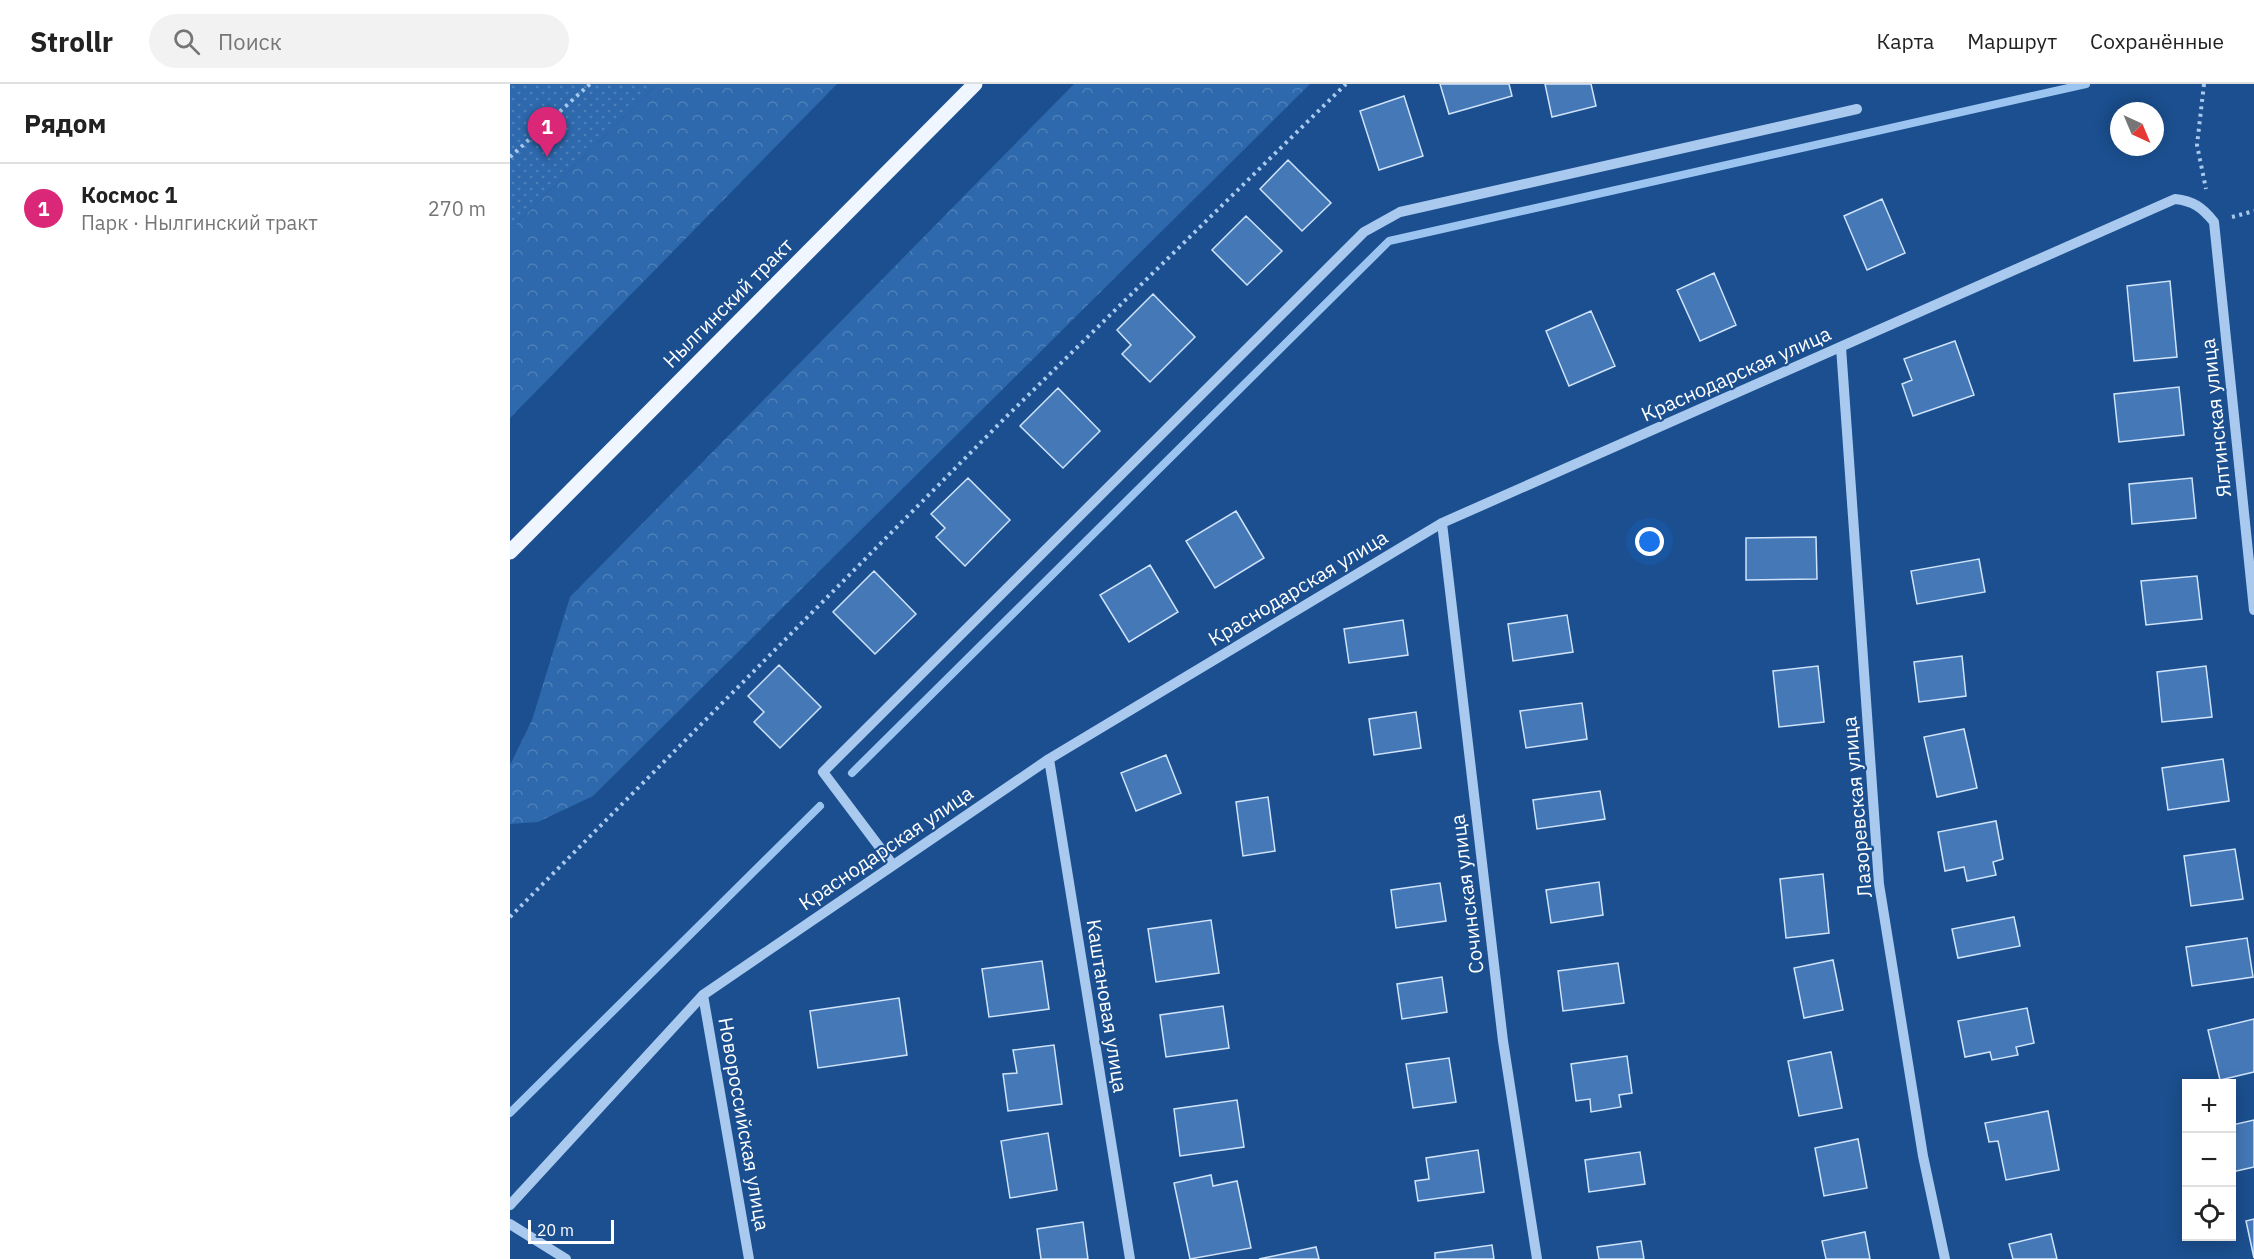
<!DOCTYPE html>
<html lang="ru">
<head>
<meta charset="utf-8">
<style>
  :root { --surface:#fff; --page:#f2f2f2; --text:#222; --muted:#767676; --line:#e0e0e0; --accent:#db2777 }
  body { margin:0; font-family:"IBM Plex Sans",sans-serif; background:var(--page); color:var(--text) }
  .controls { position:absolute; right:18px; bottom:18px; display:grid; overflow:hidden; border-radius:0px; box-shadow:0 3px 15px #0003 }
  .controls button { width:54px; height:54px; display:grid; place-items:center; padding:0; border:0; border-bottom:2px solid var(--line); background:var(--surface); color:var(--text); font:30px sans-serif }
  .compass { position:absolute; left:1600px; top:18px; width:54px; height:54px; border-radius:50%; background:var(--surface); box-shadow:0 3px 15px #0003; rotate:136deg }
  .scale { position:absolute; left:18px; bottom:15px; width:86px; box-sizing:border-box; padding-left:6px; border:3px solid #fff; border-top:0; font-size:16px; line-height:21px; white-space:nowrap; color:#fff; -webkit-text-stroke:4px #1b4f8f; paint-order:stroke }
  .you { position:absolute; left:1140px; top:458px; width:21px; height:21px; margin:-15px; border:4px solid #fff; border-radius:50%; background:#1a73e8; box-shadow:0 0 0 9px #1a73e833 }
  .badge { display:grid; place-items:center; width:39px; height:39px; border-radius:50%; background:var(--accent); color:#fff; font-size:20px; font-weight:700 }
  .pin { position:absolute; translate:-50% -50px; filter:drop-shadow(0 2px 3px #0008) }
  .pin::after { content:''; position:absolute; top:32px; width:21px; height:18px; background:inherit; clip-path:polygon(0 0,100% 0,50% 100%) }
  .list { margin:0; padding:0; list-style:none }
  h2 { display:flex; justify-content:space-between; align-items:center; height:78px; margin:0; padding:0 24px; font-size:26px }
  h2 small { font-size:20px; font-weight:400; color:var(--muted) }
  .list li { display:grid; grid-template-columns:39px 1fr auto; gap:18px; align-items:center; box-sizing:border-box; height:90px; padding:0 24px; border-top:2px solid var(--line) }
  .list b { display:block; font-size:22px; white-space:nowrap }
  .list p { margin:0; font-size:20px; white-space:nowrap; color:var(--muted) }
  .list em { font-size:20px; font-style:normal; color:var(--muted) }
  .icon { flex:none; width:33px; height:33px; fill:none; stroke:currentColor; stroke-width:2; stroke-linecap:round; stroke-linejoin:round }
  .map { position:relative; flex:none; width:1744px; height:1175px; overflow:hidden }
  header { display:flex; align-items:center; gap:36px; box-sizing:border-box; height:84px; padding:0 30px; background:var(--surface); border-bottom:2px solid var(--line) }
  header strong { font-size:28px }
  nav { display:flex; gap:33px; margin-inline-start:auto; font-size:21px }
  .search { width:420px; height:54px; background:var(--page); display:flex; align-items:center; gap:15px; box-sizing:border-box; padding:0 21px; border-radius:33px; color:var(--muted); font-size:22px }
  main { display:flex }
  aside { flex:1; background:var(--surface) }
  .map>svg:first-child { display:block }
  .forest { fill:url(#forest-crowns) }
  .park { fill:url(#park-dots) }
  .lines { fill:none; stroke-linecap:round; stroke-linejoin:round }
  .stream { stroke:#9cc4f0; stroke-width:8 }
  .building { fill:#4478b7; stroke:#cfe3fa; stroke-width:1.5 }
  .path { stroke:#a9c9ee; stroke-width:4; stroke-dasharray:3 4.5; stroke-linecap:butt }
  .minor { stroke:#a9c9ee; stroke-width:10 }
  .major { stroke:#f0f6ff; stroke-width:15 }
  .labels { text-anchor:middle; stroke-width:4.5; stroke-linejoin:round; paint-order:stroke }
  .street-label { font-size:20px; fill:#fff; stroke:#1b4f8f }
</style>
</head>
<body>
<header>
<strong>Strollr</strong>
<div class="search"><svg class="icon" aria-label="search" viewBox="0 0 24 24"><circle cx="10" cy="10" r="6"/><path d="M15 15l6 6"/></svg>Поиск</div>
<nav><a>Карта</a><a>Маршрут</a><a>Сохранённые</a></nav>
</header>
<main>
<aside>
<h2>Рядом<small></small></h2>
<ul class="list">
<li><span class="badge">1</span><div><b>Космос 1</b><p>Парк · Нылгинский тракт</p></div><em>270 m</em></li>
</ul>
</aside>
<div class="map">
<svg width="1744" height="1175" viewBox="0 0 1744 1175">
  <defs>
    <pattern id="forest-crowns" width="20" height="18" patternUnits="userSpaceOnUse" patternTransform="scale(1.5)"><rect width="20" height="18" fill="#2e69ad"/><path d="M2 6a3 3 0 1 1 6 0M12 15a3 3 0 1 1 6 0" fill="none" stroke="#4d80b9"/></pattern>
    <pattern id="park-dots" width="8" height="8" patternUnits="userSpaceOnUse" patternTransform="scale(1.5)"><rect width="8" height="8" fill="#2e69ad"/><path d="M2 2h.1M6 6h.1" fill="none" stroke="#4d80b9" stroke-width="1.8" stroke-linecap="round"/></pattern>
  </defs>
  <rect width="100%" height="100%" fill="#1b4f8f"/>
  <path class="forest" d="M147,0H327L0,334V146Z
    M564,0H800L83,712L28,738L0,740V681L22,636L60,513Z"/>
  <path class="park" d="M0,0H147L0,146Z"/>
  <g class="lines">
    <path class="stream" d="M342,689L879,157L1576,0
      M0,1029L310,722"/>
  </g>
  <path class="building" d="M930,0H999L1002,12L939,30Z
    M1035,0H1081L1086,22L1042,33Z
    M894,12L913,72L869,86L850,27Z
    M778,76L821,119L792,147L750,105Z
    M1372,115L1395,169L1357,186L1334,132Z
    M736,132L772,167L737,201L702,166Z
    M1204,189L1226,241L1190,257L1167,206Z
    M1660,197L1667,273L1624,277L1617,202Z
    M643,210L685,253L640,298L612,270L621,261L607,246Z
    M1081,227L1105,282L1059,302L1036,247Z
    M1445,257L1464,311L1403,332L1392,300L1402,296L1394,275Z
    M1669,303L1674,351L1609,358L1604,310Z
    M548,304L590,347L553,384L510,342Z
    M458,394L500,436L455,482L426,453L435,444L421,430Z
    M1682,394L1686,434L1622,440L1619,400Z
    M726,427L754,474L705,504L676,457Z
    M1306,453L1307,495L1236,496V454Z
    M1469,475L1475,508L1407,520L1401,487Z
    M640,481L668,528L619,558L590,511Z
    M364,487L406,530L365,570L323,528Z
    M1687,492L1692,535L1636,541L1631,497Z
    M1057,531L1063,568L1003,577L998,540Z
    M893,536L898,571L839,579L834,545Z
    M1452,572L1456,612L1409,618L1404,578Z
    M269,581L311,623L270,664L244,638L254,628L238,612Z
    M1308,582L1314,638L1269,643L1263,587Z
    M1696,582L1702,633L1652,638L1647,588Z
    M1072,619L1077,655L1016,664L1010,627Z
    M906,628L911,664L864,671L859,635Z
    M1454,645L1467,704L1427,713L1414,653Z
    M656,671L671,709L626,727L611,689Z
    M1713,675L1719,717L1658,726L1652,684Z
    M1090,707L1095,735L1027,745L1023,716Z
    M758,713L765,767L733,772L726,718Z
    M1486,737L1493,775L1483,778L1486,791L1457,797L1454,783L1435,787L1428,748Z
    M1725,765L1733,815L1681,822L1674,772Z
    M1313,790L1319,849L1276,854L1270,795Z
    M1089,798L1093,831L1041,839L1036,806Z
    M930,799L936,837L886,844L881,806Z
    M1504,833L1510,862L1448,874L1442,845Z
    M701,836L709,889L646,898L638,845Z
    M1737,854L1743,893L1682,902L1676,863Z
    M1323,876L1333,926L1294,934L1284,884Z
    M532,877L539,925L479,933L472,885Z
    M1108,879L1114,919L1053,927L1048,887Z
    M932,893L937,928L892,935L887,900Z
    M389,914L397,971L308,984L300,927Z
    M713,922L719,964L656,973L650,931Z
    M1517,924L1524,959L1506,963L1508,971L1482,976L1480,968L1455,973L1448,937Z
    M1744,935V988L1710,996L1698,946Z
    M544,961L552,1020L498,1027L493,990L507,989L503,966Z
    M1321,968L1332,1024L1289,1032L1278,977Z
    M1117,972L1122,1009L1109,1011L1111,1023L1081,1028L1080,1015L1066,1017L1061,980Z
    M939,974L946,1018L903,1024L896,980Z
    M727,1016L734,1063L670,1072L664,1025Z
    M1538,1027L1549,1086L1496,1096L1488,1057L1479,1058L1475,1039Z
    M1744,1036V1083L1722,1088V1041Z
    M538,1049L547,1106L500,1114L491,1057Z
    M1348,1055L1357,1104L1314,1112L1305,1064Z
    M968,1066L974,1108L908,1117L905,1097L919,1095L916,1074Z
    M1130,1068L1135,1100L1079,1108L1075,1076Z
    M701,1091L703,1102L727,1097L741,1164L680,1175L664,1099Z
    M1744,1135V1174L1736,1137Z
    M573,1138L578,1175H531L527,1145Z
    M1355,1148L1360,1175H1316L1312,1157Z
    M1541,1150L1547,1175H1503L1499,1160Z
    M1131,1157L1134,1175H1089L1087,1163Z
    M982,1161L984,1175H925V1169Z
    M806,1163L809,1175H749Z"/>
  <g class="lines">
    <path class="path" d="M1694,0L1687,61L1696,105
      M0,73L80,0
      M1722,133L1744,127
      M0,833L498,331L836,0"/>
    <path class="minor" d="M1331,263L1369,800L1413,1072L1435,1175
      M932,439L993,957L1027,1175
      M539,675L620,1175
      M383,781L313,688L854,148L890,128L1347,25
      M193,911L239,1175
      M0,1121L193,911L539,675L932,439L1665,115C1683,117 1692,123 1704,138L1744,526
      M0,1140L56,1175"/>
    <path class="major" d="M0,468L465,0"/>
  </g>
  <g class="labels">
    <g class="street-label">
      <text transform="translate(218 219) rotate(-45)" y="7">Нылгинский тракт</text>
      <text transform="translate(1226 290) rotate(-24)" y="7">Краснодарская улица</text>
      <text transform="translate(1706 334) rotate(-96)" y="7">Ялтинская улица</text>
      <text transform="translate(788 504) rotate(-31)" y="7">Краснодарская улица</text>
      <text transform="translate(1347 723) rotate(-95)" y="7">Лазоревская улица</text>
      <text transform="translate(376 764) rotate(-34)" y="7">Краснодарская улица</text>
      <text transform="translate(957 810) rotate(-97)" y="7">Сочинская улица</text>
      <text transform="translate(597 922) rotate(81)" y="7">Каштановая улица</text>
      <text transform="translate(234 1040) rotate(80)" y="7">Новороссийская улица</text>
    </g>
  </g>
</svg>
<div class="controls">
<button>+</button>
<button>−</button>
<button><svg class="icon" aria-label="locate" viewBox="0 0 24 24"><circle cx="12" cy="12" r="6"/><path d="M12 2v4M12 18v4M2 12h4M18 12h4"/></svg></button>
</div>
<svg class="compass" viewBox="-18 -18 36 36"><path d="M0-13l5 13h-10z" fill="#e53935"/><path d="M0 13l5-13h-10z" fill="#767676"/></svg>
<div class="scale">20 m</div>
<div class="you"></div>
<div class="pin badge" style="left:37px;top:73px">1</div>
</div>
</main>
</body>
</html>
